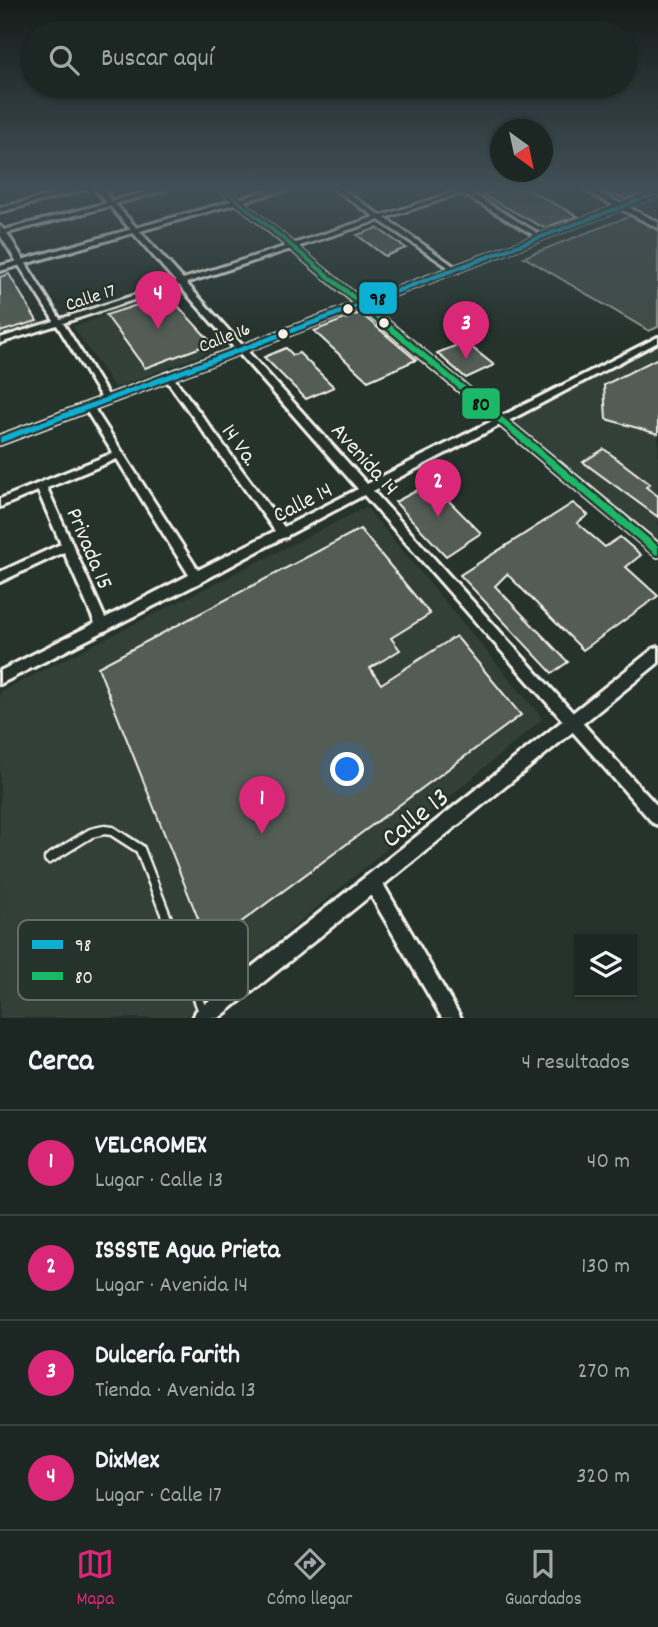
<!DOCTYPE html>
<html lang="es">
<head>
<meta charset="utf-8">
<style>
  :root { --surface:#1c2622; --page:#252e2a; --text:#f1f3f6; --muted:#a0a5a5; --line:#3a4340; --accent:#db2777 }
  body { margin:0; font-family:Dekko,sans-serif; background:var(--page); color:var(--text) }
  .controls { position:absolute; right:21px; bottom:21px; display:grid; overflow:hidden; border-radius:0px; box-shadow:0 2px 5px #0004 }
  .controls button { width:63px; height:63px; display:grid; place-items:center; padding:0; border:0; border-bottom:2px solid var(--line); background:var(--surface); color:var(--text); font:35px sans-serif }
  .compass { position:absolute; left:490px; top:119px; width:63px; height:63px; border-radius:50%; background:var(--surface); box-shadow:0 2px 5px #0004; rotate:147deg }
  .you { position:absolute; left:348px; top:770px; width:24px; height:24px; margin:-18px; border:5px solid #fff; border-radius:50%; background:#1a73e8; box-shadow:0 0 0 10px #1a73e833 }
  .badge { display:grid; place-items:center; width:46px; height:46px; border-radius:50%; background:var(--accent); color:#fff; font-size:23px; font-weight:700 }
  .pin { position:absolute; translate:-50% -58px; filter:drop-shadow(0 2px 4px #0008) }
  .pin::after { content:''; position:absolute; top:37px; width:24px; height:21px; background:inherit; clip-path:polygon(0 0,100% 0,50% 100%) }
  .list { margin:0; padding:0; list-style:none }
  h2 { display:flex; justify-content:space-between; align-items:center; height:91px; margin:0; padding:0 28px; font-size:30px }
  h2 small { font-size:23px; font-weight:400; color:var(--muted) }
  .list li { display:grid; grid-template-columns:46px 1fr auto; gap:21px; align-items:center; box-sizing:border-box; height:105px; padding:0 28px; border-top:2px solid var(--line) }
  .list b { display:block; font-size:26px; white-space:nowrap }
  .list p { margin:0; font-size:23px; white-space:nowrap; color:var(--muted) }
  .list em { font-size:23px; font-style:normal; color:var(--muted) }
  .icon { flex:none; width:38px; height:38px; fill:none; stroke:currentColor; stroke-width:2; stroke-linecap:round; stroke-linejoin:round }
  .map { position:relative; flex:none; width:658px; height:1018px; overflow:hidden }
  .search { position:absolute; background:var(--surface); box-shadow:0 2px 5px #0004; left:21px; right:21px; top:21px; height:77px; display:flex; align-items:center; gap:18px; box-sizing:border-box; padding:0 24px; border-radius:38px; color:var(--muted); font-size:26px }
  .sheet { height:511px; background:var(--surface) }
  nav { display:flex; justify-content:space-around; align-items:center; box-sizing:border-box; height:98px; border-top:2px solid var(--line); background:var(--surface); font-size:19px; color:var(--muted) }
  nav a { display:grid; justify-items:center; gap:4px }
  nav .on { color:var(--accent) }
  .map>svg:first-child { display:block }
  .built { fill:#333f39 }
  .green { fill:#414b45; stroke:#9a9e96; stroke-width:2 }
  .building { fill:#525c55; stroke:#f4f1e8; stroke-width:2 }
  .lines { fill:none; stroke-linecap:round; stroke-linejoin:round }
  .service-casing { stroke:#f4f1e8; stroke-width:13 }
  .minor-casing { stroke:#f4f1e8; stroke-width:6 }
  .tertiary-casing { stroke:#f4f1e8; stroke-width:6 }
  .secondary-casing { stroke:#f4f1e8; stroke-width:5 }
  .service { stroke:#26332d; stroke-width:8 }
  .minor { fill:#26332d; fill-rule:evenodd }
  .tertiary { fill:#26332d; fill-rule:evenodd }
  .secondary { fill:#26332d; fill-rule:evenodd }
  .bus-1-casing { stroke:#26332d; stroke-width:5 }
  .bus-2-casing { stroke:#26332d; stroke-width:5 }
  .bus-1 { fill:#0dafd3; fill-rule:evenodd }
  .bus-2 { fill:#1ab867; fill-rule:evenodd }
  .bus-dot { fill:#f4f1e8; stroke:#26332d; stroke-width:2.5 }
  .labels { text-anchor:middle; stroke-width:5; stroke-linejoin:round; paint-order:stroke }
  .far-street-label { font-size:19px; fill:#f4f1e8; stroke:#26332d }
  .street-label { font-size:23px; fill:#f4f1e8; stroke:#26332d }
  .near-street-label { font-size:28px; fill:#f4f1e8; stroke:#26332d }
  .key { fill:#26332d; stroke:#646c65; stroke-width:2 }
  .key-label { font-size:19px; fill:#f4f1e8 }
  .line-badge { stroke:#26332d; stroke-width:2.5 }
  .pale-badge-label { font-size:19px; text-anchor:middle; font-weight:bold; fill:#111 }
</style>
</head>
<body>
<div class="map">
<svg width="658" height="1018" viewBox="0 0 658 1018">
  <rect width="100%" height="100%" fill="#26332d"/>
  <filter id="ink" filterUnits="userSpaceOnUse"><feTurbulence type="fractalNoise" baseFrequency=".0143" numOctaves="2"/><feDisplacementMap in="SourceGraphic" scale="14" xChannelSelector="R" yChannelSelector="G"/><feConvolveMatrix kernelMatrix="1 2 1 2 8 2 1 2 1" color-interpolation-filters="sRGB"/></filter>
  <g filter="url(#ink)">
    <path class="built" d="M589,189H658V222Z
      M168,295L217,349L115,388L73,327Z
      M658,339V551L500,420Z
      M366,507L543,719L184,1018H0V692Z"/>
    <path class="green" d="M630,216L658,230V327L649,331L524,257Z"/>
    <path class="building" d="M500,189H527L578,216L544,228L483,195Z
      M604,189H649V191L625,199Z
      M377,228L406,248L385,256L357,235Z
      M9,274L37,321L0,332V277Z
      M168,295L212,343L145,368L106,315Z
      M360,313L416,360L368,381L314,331Z
      M465,342L494,365L466,378L437,353Z
      M286,348L293,355L299,353L334,387L306,399L264,357Z
      M658,358V434L606,419L604,385Z
      M604,449L650,484L646,487L658,496V517L583,462Z
      M431,483L481,533L446,556L395,502Z
      M573,503L588,515L577,523L605,547L620,537L641,555L626,567L658,596L583,650L507,574L495,586L568,662L552,673L460,575Z
      M360,529L430,614L391,638L400,650L370,668L381,684L456,636L521,715L209,946L98,667Z"/>
    <g class="lines">
      <g class="service-casing">
        <path id="service" d="M49,859L91,833L104,830L112,831L140,849L204,1014"/>
      </g>
      <g class="minor-casing">
        <path id="minor" d="M75,189H86L0,212V208Z
          M95,189H102L112,201L158,189H169L115,204L183,279L287,246L220,189H227L293,244L375,217L335,189H342L381,216L458,191L456,189H472L467,191L544,237L539,238L462,193L385,218L458,269V271H454L379,220L297,247L502,416L658,337V342L508,421L658,544V556L654,554L500,425L373,491L658,807V825L653,823L364,495L288,535L287,537L282,538L201,582L0,684V671L95,623L64,552L0,582V572L61,544L38,491L0,507V499L113,453L84,407L86,405H92L198,570L275,531L165,378V374H171L284,527L358,489L179,285L63,323L111,400L110,402H104L57,325L0,343V338L54,321L0,235V226L4,230L107,203ZM110,206L176,282L60,319L7,233ZM291,249L494,420L367,484L186,283ZM117,459L189,575L105,618L47,488Z
          M373,875L379,877L461,1018H442L367,889L365,883L367,877Z"/>
      </g>
      <g class="tertiary-casing">
        <path id="tertiary" d="M275,189H287L0,271V266Z
          M658,191V195L0,444V436Z
          M658,647V663L219,1018H193L196,1011L653,649Z"/>
      </g>
      <g class="secondary-casing">
        <path id="secondary" d="M581,189H592L658,222V228Z"/>
      </g>
      <use href="#service" class="service"/>
      <use href="#minor" class="minor"/>
      <use href="#tertiary" class="tertiary"/>
      <use href="#secondary" class="secondary"/>
      <g class="bus-1-casing">
        <path id="bus-1" d="M656,192H658V195L0,443V437Z"/>
      </g>
      <g class="bus-2-casing">
        <path id="bus-2" d="M221,189H226L658,546V555L655,554Z"/>
      </g>
      <use href="#bus-1" class="bus-1"/>
      <use href="#bus-2" class="bus-2"/>
    </g>
  </g>
  <linearGradient id="sky" x2="0" y2="1"><stop stop-color="#151c19"/><stop offset="0.57" stop-color="#415057"/><stop offset="1" stop-color="#415057" stop-opacity="0"/></linearGradient>
  <rect width="658" height="332" fill="url(#sky)"/>
  <g class="bus-dot">
    <circle cx="348" cy="309" r="6"/>
    <circle cx="384" cy="323" r="6"/>
    <circle cx="283" cy="334" r="6"/>
  </g>
  <g class="labels">
    <g class="far-street-label">
      <text transform="translate(90 296) rotate(-18)" y="7">Calle 17</text>
      <text transform="translate(224 336) rotate(-21)" y="7">Calle 16</text>
    </g>
    <g class="street-label">
      <text transform="translate(241 444) rotate(54)" y="8">14 Va.</text>
      <text transform="translate(366 458) rotate(48)" y="8">Avenida 14</text>
      <text transform="translate(302 501) rotate(-27)" y="8">Calle 14</text>
      <text transform="translate(91 548) rotate(67)" y="8">Privada 15</text>
    </g>
    <g class="near-street-label">
      <text transform="translate(414 816) rotate(-39)" y="10">Calle 13</text>
    </g>
  </g>
  <rect x="18" y="920" width="230" height="80" rx="10" class="key"/>
  <rect x="32" y="940" width="31" height="9" fill="#0dafd3"/>
  <rect x="32" y="972" width="31" height="8" fill="#1ab867"/>
  <g class="key-label">
    <text x="75" y="951">98</text>
    <text x="75" y="983">80</text>
  </g>
  <g class="line-badge">
    <rect x="358" y="281" width="40" height="34" rx="7" fill="#0dafd3"/>
    <rect x="461" y="387" width="40" height="33" rx="7" fill="#1ab867"/>
  </g>
  <g class="pale-badge-label">
    <text x="378" y="305">98</text>
    <text x="481" y="410">80</text>
  </g>
</svg>
<div class="controls">
<button><svg class="icon" aria-label="layers" viewBox="0 0 24 24"><path d="M12 4l9 5-9 5-9-5zM3 14l9 5 9-5"/></svg></button>
</div>
<svg class="compass" viewBox="-18 -18 36 36"><path d="M0-13l5 13h-10z" fill="#e53935"/><path d="M0 13l5-13h-10z" fill="#a0a5a5"/></svg>
<div class="you"></div>
<div class="pin badge" style="left:262px;top:834px">1</div>
<div class="pin badge" style="left:438px;top:517px">2</div>
<div class="pin badge" style="left:466px;top:359px">3</div>
<div class="pin badge" style="left:158px;top:329px">4</div>
<div class="search"><svg class="icon" aria-label="search" viewBox="0 0 24 24"><circle cx="10" cy="10" r="6"/><path d="M15 15l6 6"/></svg>Buscar aquí</div>
</div>
<section class="sheet">
<h2>Cerca<small>4 resultados</small></h2>
<ul class="list">
<li><span class="badge">1</span><div><b>VELCROMEX</b><p>Lugar · Calle 13</p></div><em>40 m</em></li>
<li><span class="badge">2</span><div><b>ISSSTE Agua Prieta</b><p>Lugar · Avenida 14</p></div><em>130 m</em></li>
<li><span class="badge">3</span><div><b>Dulcería Farith</b><p>Tienda · Avenida 13</p></div><em>270 m</em></li>
<li><span class="badge">4</span><div><b>DixMex</b><p>Lugar · Calle 17</p></div><em>320 m</em></li>
</ul>
</section>
<nav>
<a class="on"><svg class="icon" aria-label="map" viewBox="0 0 24 24"><path d="M3 6l6-2 6 2 6-2v14l-6 2-6-2-6 2zM9 4v14M15 6v14"/></svg>Mapa</a>
<a><svg class="icon" aria-label="directions" viewBox="0 0 24 24"><path d="M12 3l9 9-9 9-9-9zM9 14v-3h6M13 9l2 2-2 2"/></svg>Cómo llegar</a>
<a><svg class="icon" aria-label="saved" viewBox="0 0 24 24"><path d="M7 4h10v16l-5-4-5 4z"/></svg>Guardados</a>
</nav>
</body>
</html>
